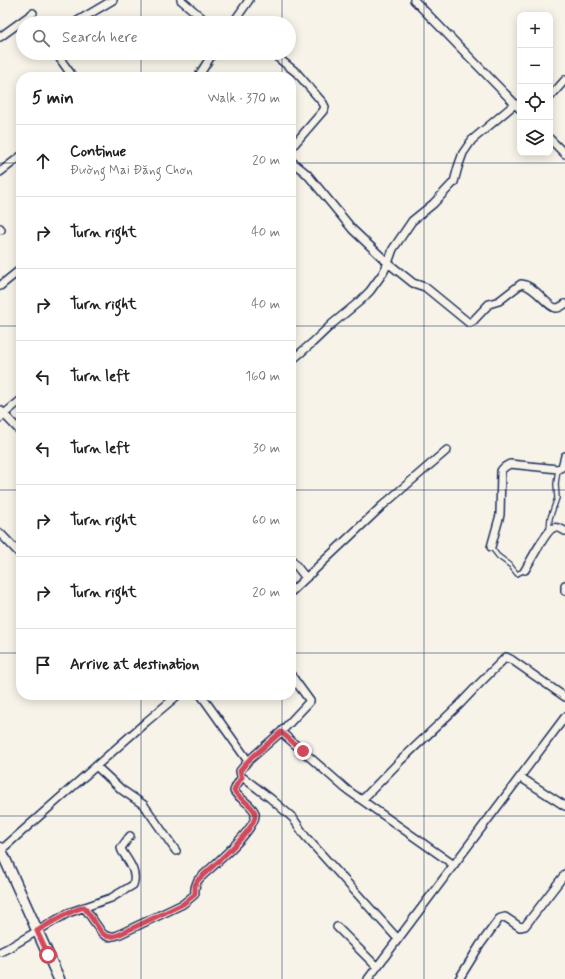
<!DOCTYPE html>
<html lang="en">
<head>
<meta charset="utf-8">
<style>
  :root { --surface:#fff; --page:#f6f6f6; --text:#222; --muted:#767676; --line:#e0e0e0 }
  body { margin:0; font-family:Mynerve,sans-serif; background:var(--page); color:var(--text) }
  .controls { position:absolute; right:12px; top:12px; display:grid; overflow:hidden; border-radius:8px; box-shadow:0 2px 10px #0003 }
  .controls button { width:36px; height:36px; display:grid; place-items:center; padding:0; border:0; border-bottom:1px solid var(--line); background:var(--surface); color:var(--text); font:20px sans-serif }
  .stop { position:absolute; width:12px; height:12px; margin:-9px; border:3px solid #d1495b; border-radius:50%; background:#fff }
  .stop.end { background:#d1495b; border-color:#fff; box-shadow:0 1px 4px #0008 }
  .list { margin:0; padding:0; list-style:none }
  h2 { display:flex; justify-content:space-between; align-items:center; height:52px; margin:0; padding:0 16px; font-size:17px }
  h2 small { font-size:13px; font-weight:400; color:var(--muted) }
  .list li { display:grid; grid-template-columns:26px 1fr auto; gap:12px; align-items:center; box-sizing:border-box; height:72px; padding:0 16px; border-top:1px solid var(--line) }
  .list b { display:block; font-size:15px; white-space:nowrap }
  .list p { margin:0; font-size:13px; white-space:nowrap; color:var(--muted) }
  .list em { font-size:13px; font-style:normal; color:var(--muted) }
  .icon { flex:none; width:22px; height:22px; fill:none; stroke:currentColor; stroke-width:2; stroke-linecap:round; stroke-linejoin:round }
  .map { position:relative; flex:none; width:565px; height:979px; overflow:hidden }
  .search { position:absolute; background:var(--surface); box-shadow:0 2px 10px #0003; left:16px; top:16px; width:280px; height:44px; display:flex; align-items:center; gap:10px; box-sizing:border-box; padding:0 14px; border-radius:22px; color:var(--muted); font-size:15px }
  .panel { position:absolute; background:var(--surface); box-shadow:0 2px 10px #0003; left:16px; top:72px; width:280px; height:628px; border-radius:16px }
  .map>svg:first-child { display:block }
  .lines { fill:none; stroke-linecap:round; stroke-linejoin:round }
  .lane-casing { stroke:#1b2f5e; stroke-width:6 }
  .street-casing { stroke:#1b2f5e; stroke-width:10 }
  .secondary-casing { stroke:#1b2f5e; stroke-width:13 }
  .lane { stroke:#f7f3e8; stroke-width:3.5 }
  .street { stroke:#f7f3e8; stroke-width:7 }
  .secondary { stroke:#f7f3e8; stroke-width:10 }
  .route { stroke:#d1495b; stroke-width:5 }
  .grid { fill:none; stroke:#1b2f5e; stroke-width:1; stroke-opacity:0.55 }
</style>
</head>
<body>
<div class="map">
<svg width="565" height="979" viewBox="0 0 565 979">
  <rect width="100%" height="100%" fill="#f7f3e8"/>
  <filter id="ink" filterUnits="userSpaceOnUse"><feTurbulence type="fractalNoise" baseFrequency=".025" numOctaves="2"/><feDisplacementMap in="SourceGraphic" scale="8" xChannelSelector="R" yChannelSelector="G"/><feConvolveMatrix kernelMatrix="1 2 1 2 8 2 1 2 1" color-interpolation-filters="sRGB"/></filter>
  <g filter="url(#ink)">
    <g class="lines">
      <g class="lane-casing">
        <path id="lane" d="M549,530L550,518L557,498L556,484L558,469
          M491,547L498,556L510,565L517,574L525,570"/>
      </g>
      <g class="street-casing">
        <path id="street" d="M181,0L208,23
          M414,0L520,109
          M74,23L113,0
          M233,23L249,0
          M0,37L33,13
          M56,53L73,77
          M272,53L297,73L323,103L325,107L323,111L291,148
          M198,77L213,53
          M550,97L565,80
          M550,139L565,154
          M291,161L307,174L353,230L388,263L413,283L425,287L469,323L473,321L489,304L499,301L521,284C535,285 547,307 556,308C560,308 562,306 565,304
          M0,172L21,156
          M0,228L1,230
          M0,286L21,269
          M291,361L312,343L332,324L360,301L370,291L383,273L388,263L393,249L412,221L433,204L454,182L458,167L463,153L472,140L515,104
          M0,410L21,432
          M0,418L4,414L21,400
          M0,533L21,555
          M491,547L500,515L501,471C503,467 506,466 510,464L558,469L562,467L565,456
          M291,559L306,578
          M525,570C530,562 546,531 553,528C558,526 561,529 565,531
          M565,585V591
          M291,592L382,506L447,450
          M291,675L310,701L281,732L248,761L240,771L241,776L270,798L293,818L305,836L398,939
          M201,695L248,761
          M281,732L346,789L454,865
          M96,766L122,790L144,805L176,851
          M520,777L565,806
          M362,800L400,761L460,704L480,683L506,657L512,660L565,697
          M1,850L146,722L178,695
          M84,907L102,933C107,938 111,937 118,935L183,904L194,895L195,893C194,888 196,884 198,880C209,869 259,828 255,813C252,804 239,799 234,791L236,786L242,777
          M337,927L377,967
          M0,952L10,947L68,913L111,898L133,885C138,872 128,861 122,851L121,848L130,836
          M368,979L565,717
          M459,979L480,945L499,919L501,918L505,917L520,927L525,926L565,874"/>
      </g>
      <g class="secondary-casing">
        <path id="secondary" d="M0,848L59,979"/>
      </g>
      <use href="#lane" class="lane"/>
      <use href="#street" class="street"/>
      <use href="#secondary" class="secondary"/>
    </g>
  </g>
  <g class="lines" filter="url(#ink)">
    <path class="route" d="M48,955L37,931C52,922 67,912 84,907L102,933C107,938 111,937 118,935L183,904L194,895L195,893V885L198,880C209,869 259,828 255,813C253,805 239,799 234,791L236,786L242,777L241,776L240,771L248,761L281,732L303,751"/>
  </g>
  <path class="grid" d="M141,0V23M282,0V23M424,0V979M141,53V77M282,53V77M0,163H21M291,163H565M0,326H21M291,326H565M0,490H21M291,490H565M0,653H21M291,653H565M141,695V979M282,695V979M0,816H565"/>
</svg>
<div class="controls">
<button>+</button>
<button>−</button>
<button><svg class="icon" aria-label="locate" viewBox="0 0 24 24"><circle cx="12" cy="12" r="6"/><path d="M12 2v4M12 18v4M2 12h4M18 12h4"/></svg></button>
<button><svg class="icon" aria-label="layers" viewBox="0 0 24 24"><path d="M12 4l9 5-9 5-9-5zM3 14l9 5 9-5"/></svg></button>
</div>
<div class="stop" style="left:48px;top:955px"></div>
<div class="stop end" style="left:303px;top:751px"></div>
<div class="search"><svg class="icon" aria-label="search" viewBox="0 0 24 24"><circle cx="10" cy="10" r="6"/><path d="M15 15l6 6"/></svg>Search here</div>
<section class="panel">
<h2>5 min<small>Walk · 370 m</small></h2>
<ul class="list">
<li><svg class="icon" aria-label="ahead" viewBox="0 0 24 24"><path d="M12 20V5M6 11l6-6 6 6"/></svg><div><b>Continue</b><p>Đường Mai Đăng Chơn</p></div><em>20 m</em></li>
<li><svg class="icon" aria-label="right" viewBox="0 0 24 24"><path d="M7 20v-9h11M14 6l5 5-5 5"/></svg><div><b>Turn right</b></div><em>40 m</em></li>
<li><svg class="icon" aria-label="right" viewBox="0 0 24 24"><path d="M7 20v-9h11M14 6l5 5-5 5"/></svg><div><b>Turn right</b></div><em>40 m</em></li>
<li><svg class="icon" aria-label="left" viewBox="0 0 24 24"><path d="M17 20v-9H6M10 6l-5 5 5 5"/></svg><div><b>Turn left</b></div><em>160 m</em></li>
<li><svg class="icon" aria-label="left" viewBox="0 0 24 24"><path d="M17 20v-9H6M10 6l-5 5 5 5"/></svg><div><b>Turn left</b></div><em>30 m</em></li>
<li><svg class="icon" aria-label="right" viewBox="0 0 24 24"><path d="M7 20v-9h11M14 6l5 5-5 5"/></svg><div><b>Turn right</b></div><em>60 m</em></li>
<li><svg class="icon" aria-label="right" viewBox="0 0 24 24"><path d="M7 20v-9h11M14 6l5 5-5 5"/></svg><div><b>Turn right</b></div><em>20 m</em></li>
<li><svg class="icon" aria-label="arrive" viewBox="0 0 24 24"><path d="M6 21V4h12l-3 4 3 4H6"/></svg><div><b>Arrive at destination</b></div></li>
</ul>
</section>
</div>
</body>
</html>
